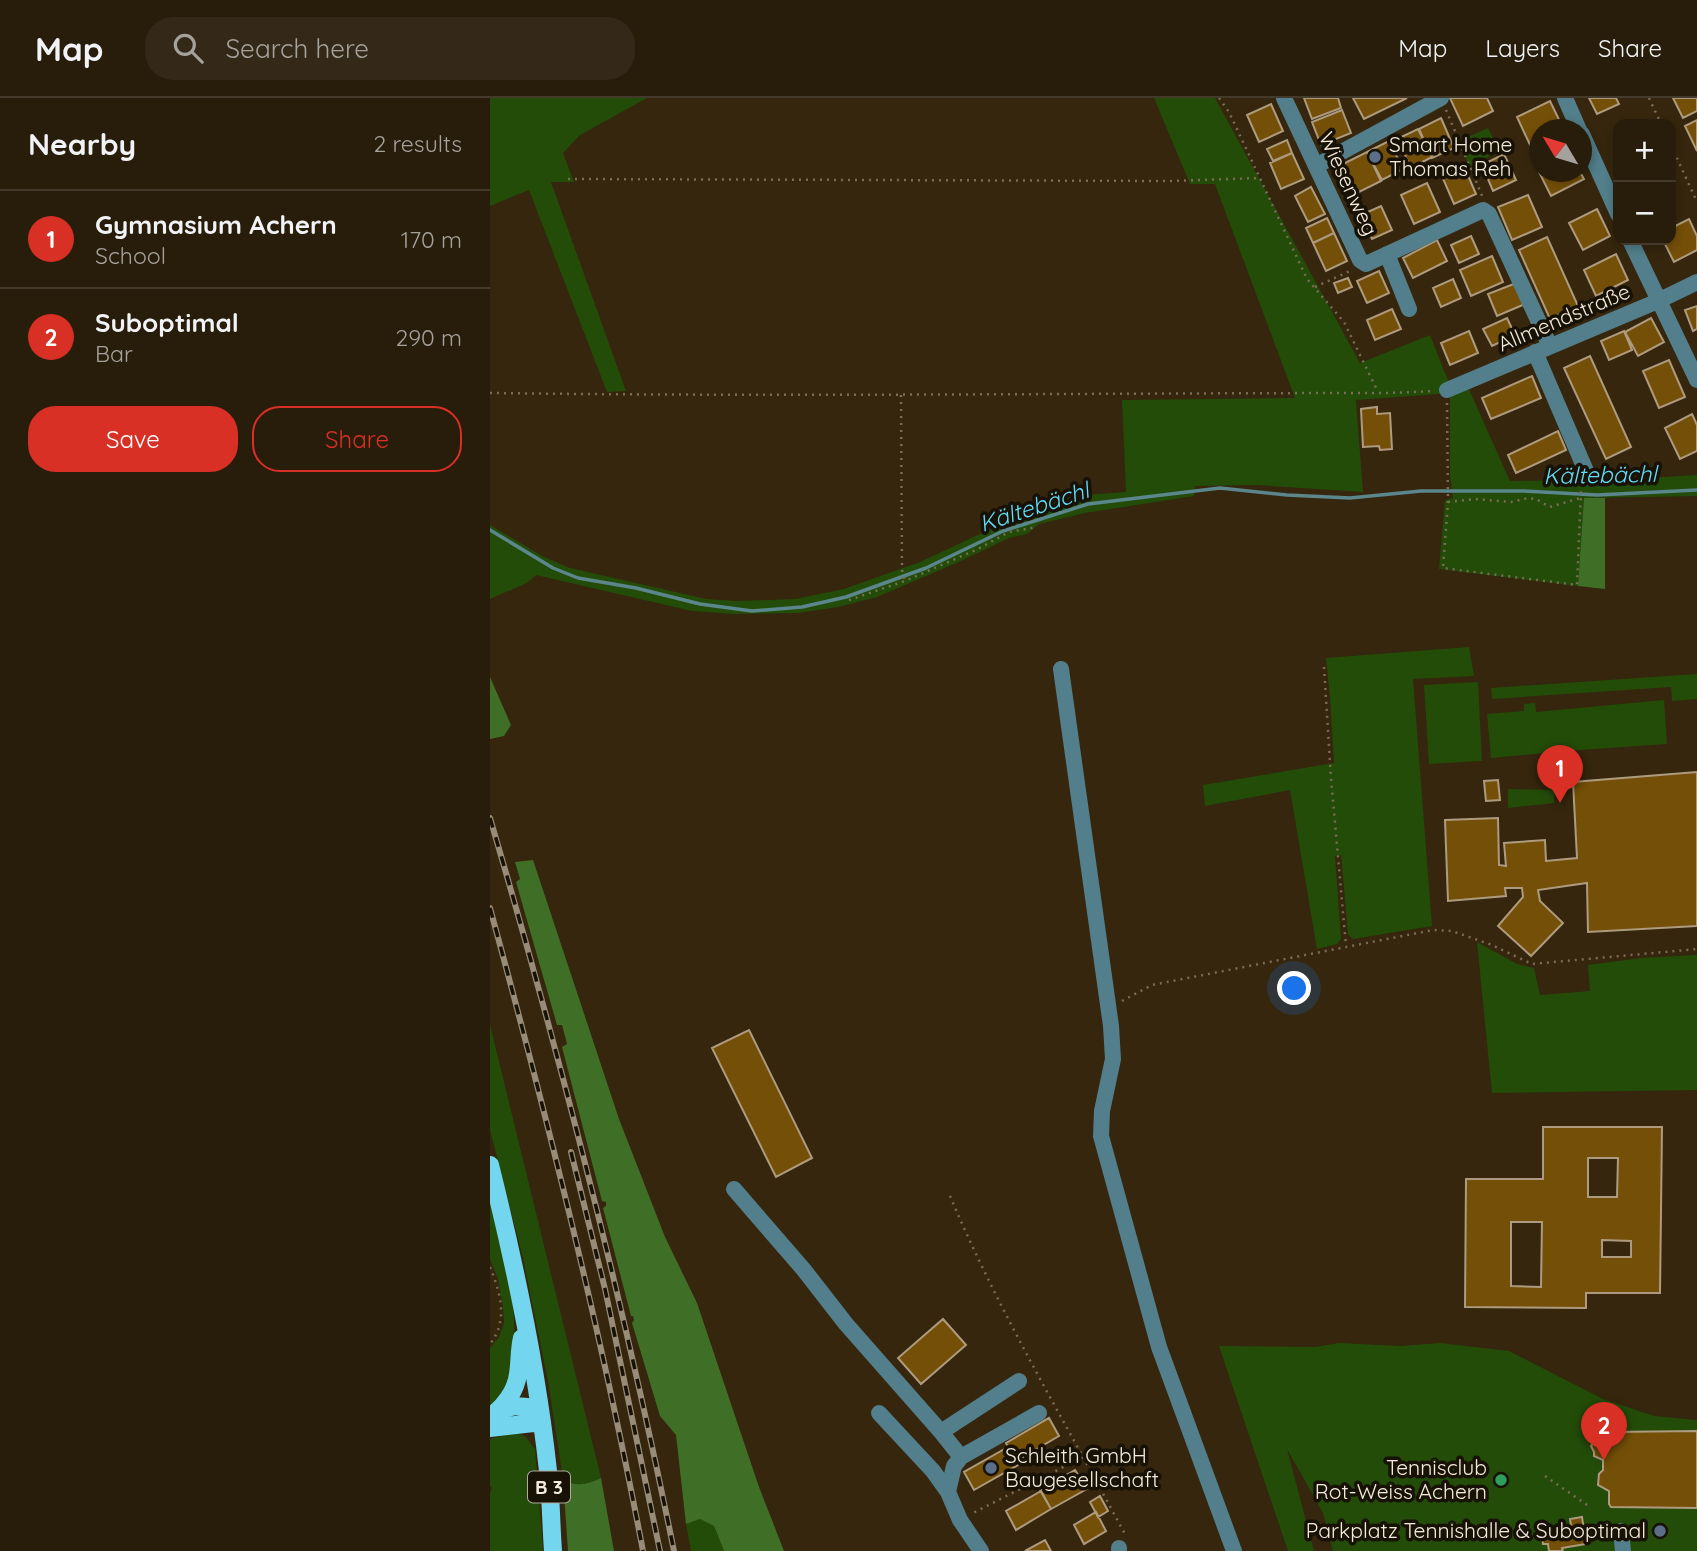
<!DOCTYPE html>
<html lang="en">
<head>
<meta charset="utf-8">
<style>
  :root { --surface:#281c0a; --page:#342918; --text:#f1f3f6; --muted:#a5a19c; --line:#443a2b; --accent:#d93025 }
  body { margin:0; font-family:Quicksand,sans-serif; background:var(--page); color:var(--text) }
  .controls { position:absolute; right:21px; top:21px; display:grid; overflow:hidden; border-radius:14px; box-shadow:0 4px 10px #0003 }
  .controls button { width:63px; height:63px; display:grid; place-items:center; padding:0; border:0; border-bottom:2px solid var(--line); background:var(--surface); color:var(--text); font:35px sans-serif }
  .compass { position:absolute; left:1039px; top:21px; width:63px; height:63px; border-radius:50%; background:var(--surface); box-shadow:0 4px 10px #0003; rotate:308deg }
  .you { position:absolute; left:805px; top:891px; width:24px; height:24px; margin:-18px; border:5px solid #fff; border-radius:50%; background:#1a73e8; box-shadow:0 0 0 10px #1a73e833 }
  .badge { display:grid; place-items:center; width:46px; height:46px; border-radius:50%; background:var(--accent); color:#fff; font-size:23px; font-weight:700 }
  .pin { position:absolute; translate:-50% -58px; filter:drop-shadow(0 2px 4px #0008) }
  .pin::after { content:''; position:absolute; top:37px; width:24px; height:21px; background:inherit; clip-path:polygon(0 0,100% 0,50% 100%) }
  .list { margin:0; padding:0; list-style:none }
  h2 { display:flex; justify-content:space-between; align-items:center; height:91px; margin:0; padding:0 28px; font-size:30px }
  h2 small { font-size:23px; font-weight:400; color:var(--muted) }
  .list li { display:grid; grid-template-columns:46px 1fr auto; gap:21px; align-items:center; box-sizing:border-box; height:98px; padding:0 28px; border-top:2px solid var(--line) }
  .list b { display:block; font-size:26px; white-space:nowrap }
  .list p { margin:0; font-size:23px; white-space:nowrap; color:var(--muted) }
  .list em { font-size:23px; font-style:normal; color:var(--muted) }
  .actions { display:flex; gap:14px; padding:21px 28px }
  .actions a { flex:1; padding:16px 0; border:2px solid var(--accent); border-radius:28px; text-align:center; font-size:24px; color:var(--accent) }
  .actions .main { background:var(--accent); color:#fff }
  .icon { flex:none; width:38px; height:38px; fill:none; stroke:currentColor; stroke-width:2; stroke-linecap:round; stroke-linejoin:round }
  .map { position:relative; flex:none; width:1207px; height:1453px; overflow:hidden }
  header { display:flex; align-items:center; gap:42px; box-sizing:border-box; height:98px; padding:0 35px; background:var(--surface); border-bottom:2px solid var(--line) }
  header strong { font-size:33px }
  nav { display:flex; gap:38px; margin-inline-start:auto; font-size:24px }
  .search { width:490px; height:63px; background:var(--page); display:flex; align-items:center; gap:18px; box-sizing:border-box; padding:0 24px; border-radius:28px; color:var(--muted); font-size:26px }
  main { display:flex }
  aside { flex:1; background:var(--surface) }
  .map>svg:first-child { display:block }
  .green { fill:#234c09 }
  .forest { fill:#3f6f26 }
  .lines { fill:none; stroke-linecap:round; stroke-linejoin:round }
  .stream { stroke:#5a868c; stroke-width:3.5 }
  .building { fill:#734f07; stroke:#ae9b7f; stroke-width:2; fill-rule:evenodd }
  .path { stroke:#7a6c57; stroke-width:2.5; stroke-dasharray:2 5; stroke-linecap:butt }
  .minor { stroke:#527f8b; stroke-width:16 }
  .major { stroke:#74d6ee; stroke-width:18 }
  .rail-casing { stroke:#988c78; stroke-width:6 }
  .rail { stroke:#171106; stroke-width:3.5; stroke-dasharray:10; stroke-linecap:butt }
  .service-dot { fill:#5c6f8a; stroke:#171106; stroke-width:2.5 }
  .leisure-dot { fill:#2e9e5b; stroke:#171106; stroke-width:2.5 }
  .labels { text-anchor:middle; stroke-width:7; stroke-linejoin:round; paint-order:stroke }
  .shield { fill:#171106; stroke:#b2aa9c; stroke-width:2 }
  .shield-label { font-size:19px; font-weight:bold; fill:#f5ebdc }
  .poi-label { font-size:21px; fill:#f5ebdc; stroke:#171106; text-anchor:start }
  .street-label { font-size:21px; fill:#f5ebdc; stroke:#171106 }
  .water-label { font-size:23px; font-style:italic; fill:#61dcfa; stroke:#171106 }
</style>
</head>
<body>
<header>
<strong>Map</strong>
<div class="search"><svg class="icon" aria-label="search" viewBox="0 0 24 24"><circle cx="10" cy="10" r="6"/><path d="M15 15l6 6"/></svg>Search here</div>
<nav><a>Map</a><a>Layers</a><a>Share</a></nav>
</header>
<main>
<aside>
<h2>Nearby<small>2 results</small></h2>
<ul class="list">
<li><span class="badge">1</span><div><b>Gymnasium Achern</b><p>School</p></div><em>170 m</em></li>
<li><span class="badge">2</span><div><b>Suboptimal</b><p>Bar</p></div><em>290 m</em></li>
</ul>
<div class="actions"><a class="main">Save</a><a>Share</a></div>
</aside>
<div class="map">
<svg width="1207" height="1453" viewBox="0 0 1207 1453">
  <rect width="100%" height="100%" fill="#35260d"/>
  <path class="green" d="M0,0H157L90,37L73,55L84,84H61L136,293L117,294L39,92L0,108Z
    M664,0H725L870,265L940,237L961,290L949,296L866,302L873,394L766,387L705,388L704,398L595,415L549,426L537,436L519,440L471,463L387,499L348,509L308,515L244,516L202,513L46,477L37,485L0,501V427L54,459L80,470L216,501L247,503L305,501L354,491L430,464L550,408L595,397L636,394L632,302L805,300L725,86H700Z
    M998,30L1010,53L979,68L969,43Z
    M977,287L1020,383L1124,382L1207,377V398L1094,400L1088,488L949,471L955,402L963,400L960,378V299Z
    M979,549L984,578L923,581L942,828L863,841L858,836L851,757L845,758L851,841L847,846L827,851L800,692L715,708L713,687L844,665L840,598L836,560Z
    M1207,576V601L1182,603L1181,589L1002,601L1001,590Z
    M988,584L992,663L939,666L934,587Z
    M1174,602L1177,646L1089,652L1001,660L997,616L1034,613V606L1045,605L1046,614Z
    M1018,691L1064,692V705L1018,710Z
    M987,844L1027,866L1044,870L1050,897L1100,893L1098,867L1150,860L1207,857V992L1002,995Z
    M0,927L111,1380C98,1386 86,1390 73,1381L58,1283L33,1160L0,1032Z
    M0,1097L23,1203L25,1243L21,1287L0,1309V1250L9,1239L14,1225L13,1209L8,1181L0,1161Z
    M849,1245L911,1248L950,1245L1019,1253L1113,1301L1164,1318L1207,1322V1453H843L833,1415L797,1351L824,1453H798L729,1248L826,1249Z
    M24,1335L35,1338L45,1351L53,1453H0V1395L2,1390L0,1388V1341Z
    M210,1421L224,1428L234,1453H201L196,1426Z"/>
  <path class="forest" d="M1094,400H1115V491L1088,488Z
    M0,579L21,627L14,638L0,641Z
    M43,762L129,1021L175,1139L207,1205L269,1389L294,1453H234L224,1428L210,1421L196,1426L186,1337L170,1318L142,1225L144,1222L143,1218H141L113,1110L116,1108V1104L112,1103L72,949L77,946L72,927H67L26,784L30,781L25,764Z
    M111,1380L124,1453H78L73,1381C86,1390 98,1386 111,1380Z"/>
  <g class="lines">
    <path class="stream" d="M0,432L63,470L88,480L146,490L210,506L262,513L312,509L356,499L436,470L513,433L598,406L730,390L797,397L860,400L931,393H1034L1107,397L1207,392"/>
  </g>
  <path class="building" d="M814,0H848L851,10L822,21Z
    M863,0H917L874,21Z
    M960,0H997L1003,13L973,28Z
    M1099,0H1126L1129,6L1107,16Z
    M1183,0H1207V13L1193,20Z
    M1060,3L1074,32H1050V44L1041,49L1027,19Z
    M781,6L793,33L769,44L757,17Z
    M852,12L861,35L831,47L822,24Z
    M951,20L964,50L942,60L929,31Z
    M1207,22V53L1195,28Z
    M928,31L942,59L921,70L907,41Z
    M797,42L802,55L783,63L777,51Z
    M899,43L913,71L892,82L877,54Z
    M877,54L891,83L865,96L851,67Z
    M802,55L814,81L791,91L780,65Z
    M1014,56L1026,82L1003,93L992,67Z
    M973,66L986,96L964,106L951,76Z
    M1050,66V74H1090L1094,81L1061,98L1046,68Z
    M937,85L950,114L924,126L911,97Z
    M821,89L835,116L818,124L805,98Z
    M1038,97L1052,129L1022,142L1008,109Z
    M891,108L902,132L882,141L871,117Z
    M1107,111L1120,138L1093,152L1079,125Z
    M837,120L844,135L823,145L816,130Z
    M1199,121L1207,138V152L1184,164L1173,142H1181V130Z
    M844,135L857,163L836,173L823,145Z
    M981,138L989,156L969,165L961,147Z
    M1057,139L1088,208L1060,221L1029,152Z
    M947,142L957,163L923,180L913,160Z
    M1126,156L1138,182L1106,198L1094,172Z
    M1002,158L1013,184L981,198L970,172Z
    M889,173L899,195L877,205L867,183Z
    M858,180L862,189L848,195L844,185Z
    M963,181L971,200L951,209L943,190Z
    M1026,185L1035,206L1007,218L998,196Z
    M1207,208V231L1203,233L1195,212Z
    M902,211L911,231L885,242L877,222Z
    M1017,220L1025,237L1002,248L993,231Z
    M1161,220L1174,244L1148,258L1135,234Z
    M979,233L988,255L960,267L951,245Z
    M1134,233L1142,252L1119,262L1111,243Z
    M1100,258L1141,349L1116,361L1074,270Z
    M1179,262L1195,299L1169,310L1153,273Z
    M1042,278L1051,300L1001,321L992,300Z
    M887,309V316L900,315L902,351L890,352L889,348L873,349L871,311Z
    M1202,316L1207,327V353L1190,361L1175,330Z
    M1068,333L1076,352L1026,375L1018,357Z
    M1207,674V828L1098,834L1097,785L1048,792L1050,803L1073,825L1041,858L1008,828L1033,799L1032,790H1015L1016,798L958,803L955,722L1008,720L1009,767L1016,768L1014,745L1055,742L1056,763L1087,760L1083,684Z
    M1008,682L1010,702L996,703L994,683Z
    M259,932L322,1060L286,1079L222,950Z
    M1053,1029H1172L1170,1195H1096V1210L975,1209L976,1081H1053ZM1098,1060H1128L1127,1099H1098ZM1021,1124H1052L1051,1189L1021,1188ZM1112,1142L1141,1143V1159H1112Z
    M453,1221L476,1247L431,1286L408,1260Z
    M559,1320L569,1338L526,1363L516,1345Z
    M1113,1328L1119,1334L1207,1333V1410L1121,1409L1119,1406V1393L1108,1387L1109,1376L1113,1372V1362L1104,1358V1354L1101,1348L1103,1346L1100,1341Z
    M518,1349L528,1367L484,1392L474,1374Z
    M585,1372L597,1391L561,1411L550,1392Z
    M551,1393L561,1411L526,1432L516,1413Z
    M610,1398L618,1413L608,1419L600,1404Z
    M606,1414L616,1433L594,1446L584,1427Z
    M1092,1419L1096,1446L1072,1450L1073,1453H1059L1058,1446H1053L1052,1437L1060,1436V1430L1081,1427L1080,1421Z
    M555,1442L561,1453H535Z"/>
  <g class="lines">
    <path class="path" d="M729,0L739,14L817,181L854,224L888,294
      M1159,0L1171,26
      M956,12L993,100
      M1181,47L1207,104
      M78,81L681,83L770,80
      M825,189L860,173
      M0,295C300,299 600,295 900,295L945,293
      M411,297L412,472L415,482
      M957,305L958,404L953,470L1087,487L1091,393
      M958,404L985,401L1021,404L1038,400L1046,401L1060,409L1090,400
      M359,502L415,483L488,451L519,434L547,429
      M834,569L841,680L856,848
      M632,903L662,887L943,832L962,833L1002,847L1042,866L1207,851
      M460,1098C498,1188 546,1274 593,1359L483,1415
      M0,1169C10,1194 19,1222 0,1246
      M593,1359L635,1436
      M1055,1378L1100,1409"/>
    <path class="minor" d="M794,0L870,162L876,166L993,112L999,116L1060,248
      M1075,0L1089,32
      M1092,36L1128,116
      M826,68L951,0
      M1140,142L1207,282
      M897,156L919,211
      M1045,254L1099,380
      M957,292L1168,203L1207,184
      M571,571L621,928L623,961L612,1013L611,1038L669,1249L744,1453
      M244,1091L314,1172L356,1226L451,1334
      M389,1315L443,1373L458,1394L470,1422L491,1453
      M471,1359L451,1334L529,1283
      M458,1394L464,1368L471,1359L549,1315
      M1131,1433L1133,1453
      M629,1450V1453"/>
    <path class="major" d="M0,1067C25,1167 47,1270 58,1373C61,1399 61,1426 63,1453
      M9,1312L25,1308L49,1310
      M0,1319C14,1309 26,1293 28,1276C30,1264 29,1252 32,1240
      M0,1330L52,1324"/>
    <g class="rail-casing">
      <path id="rail" d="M0,720C71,961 134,1206 184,1453
        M0,810C58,1023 112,1237 153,1453
        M81,1054L115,1191L170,1453"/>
    </g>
    <use href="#rail" class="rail"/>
  </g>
  <g class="service-dot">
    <circle cx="885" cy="59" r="7"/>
    <circle cx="501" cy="1370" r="7"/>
    <circle cx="1170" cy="1433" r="7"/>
  </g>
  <circle class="leisure-dot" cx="1011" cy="1382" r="7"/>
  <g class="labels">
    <rect class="shield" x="38" y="1373.5" width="42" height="31" rx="5"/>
    <g class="shield-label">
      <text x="59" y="1396">B 3</text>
    </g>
    <g class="poi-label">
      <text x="899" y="54">Smart Home<tspan x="899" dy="24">Thomas Reh</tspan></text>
      <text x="515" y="1365">Schleith GmbH<tspan x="515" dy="24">Baugesellschaft</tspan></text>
      <text x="997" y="1377" text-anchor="end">Tennisclub<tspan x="997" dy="24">Rot-Weiss Achern</tspan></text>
      <text x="1156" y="1440" text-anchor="end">Parkplatz Tennishalle &amp; Suboptimal</text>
    </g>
    <g class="street-label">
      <text transform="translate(858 86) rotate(65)" y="7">Wiesenweg</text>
      <text transform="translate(1074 220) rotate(-23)" y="7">Allmendstraße</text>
    </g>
    <g class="water-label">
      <text transform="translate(1110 377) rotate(-1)" y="8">Kältebächl</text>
      <text transform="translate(544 409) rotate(-18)" y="8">Kältebächl</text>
    </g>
  </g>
</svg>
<div class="controls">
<button>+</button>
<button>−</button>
</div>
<svg class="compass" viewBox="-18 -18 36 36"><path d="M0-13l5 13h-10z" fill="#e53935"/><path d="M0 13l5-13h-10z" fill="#a5a19c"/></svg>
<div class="you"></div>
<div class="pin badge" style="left:1070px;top:705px">1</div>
<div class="pin badge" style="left:1114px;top:1362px">2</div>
</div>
</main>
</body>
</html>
